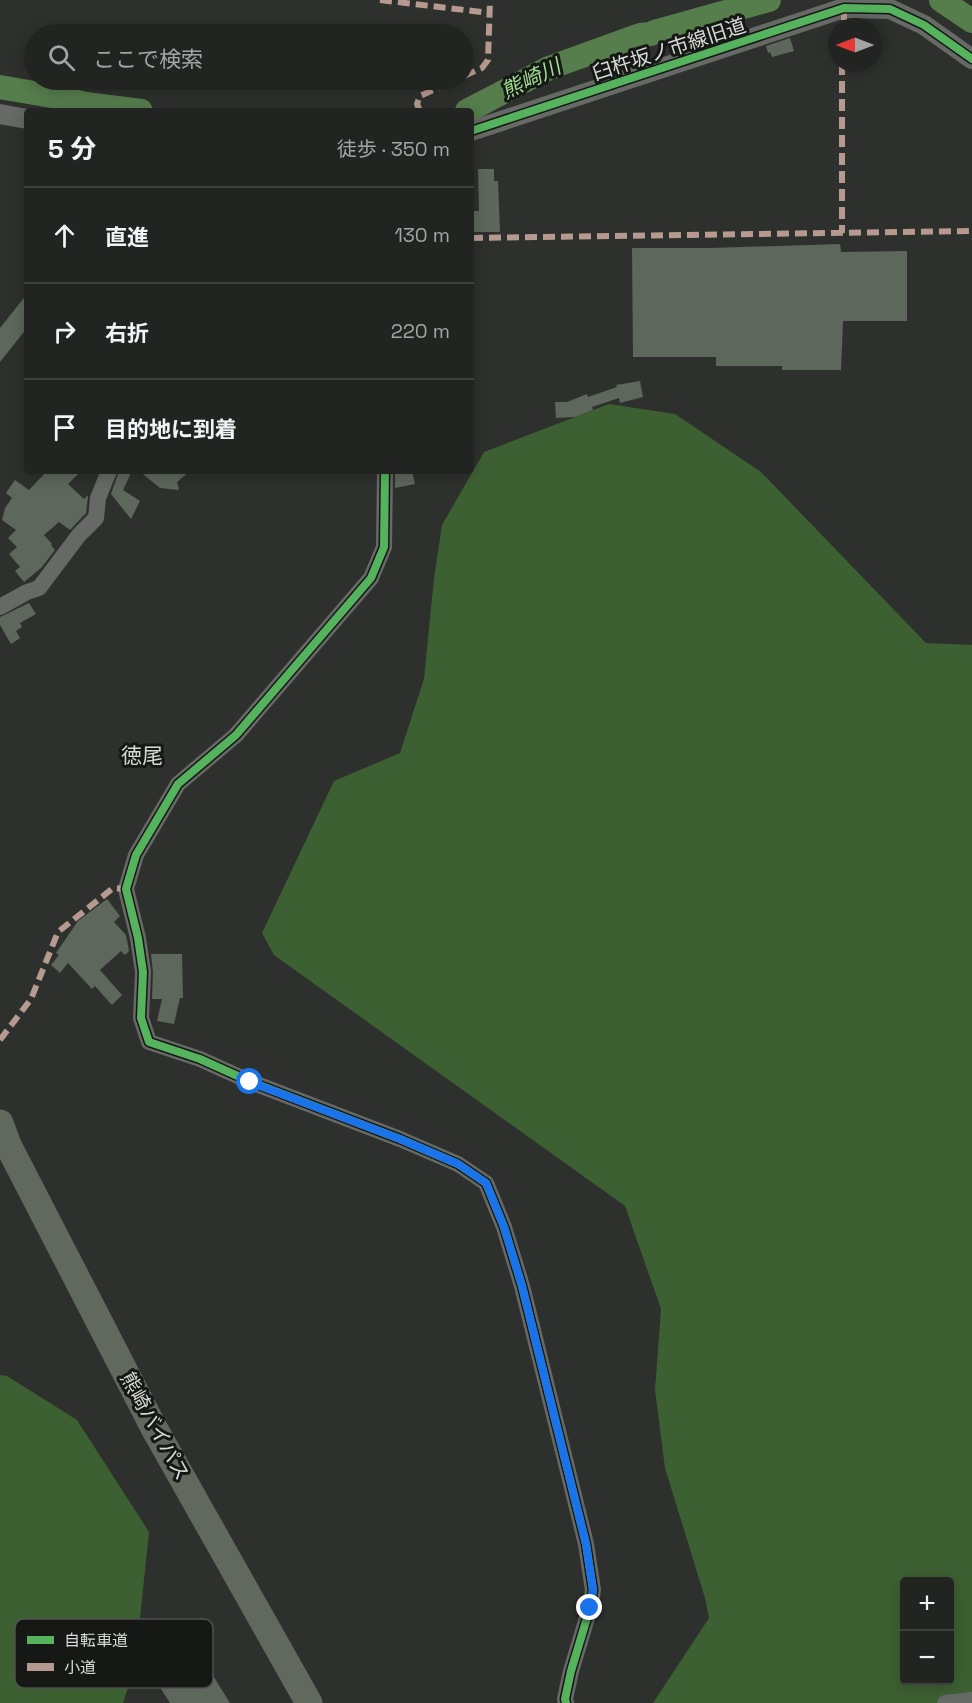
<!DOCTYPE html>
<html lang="ja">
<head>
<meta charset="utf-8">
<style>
  :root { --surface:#222422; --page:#2a2c2a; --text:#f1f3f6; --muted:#a2a4a5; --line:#3f4140 }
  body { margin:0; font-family:"Space Grotesk","Noto Sans JP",sans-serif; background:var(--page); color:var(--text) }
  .controls { position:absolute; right:18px; bottom:18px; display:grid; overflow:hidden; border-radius:6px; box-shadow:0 3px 15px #0003 }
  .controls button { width:54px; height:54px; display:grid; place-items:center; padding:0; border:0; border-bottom:2px solid var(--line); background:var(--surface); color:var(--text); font:30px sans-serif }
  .compass { position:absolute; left:828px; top:18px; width:54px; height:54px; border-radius:50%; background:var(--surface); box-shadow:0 3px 15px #0003; rotate:270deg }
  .stop { position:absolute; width:18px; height:18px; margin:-14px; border:4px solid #1a73e8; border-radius:50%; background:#fff }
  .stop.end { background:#1a73e8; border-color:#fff; box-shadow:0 2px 6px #0008 }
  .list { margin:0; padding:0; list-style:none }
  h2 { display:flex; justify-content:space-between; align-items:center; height:78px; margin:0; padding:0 24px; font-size:26px }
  h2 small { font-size:20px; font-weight:400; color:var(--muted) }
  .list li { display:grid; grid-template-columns:39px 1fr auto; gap:18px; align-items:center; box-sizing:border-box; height:96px; padding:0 24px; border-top:2px solid var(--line) }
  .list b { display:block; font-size:22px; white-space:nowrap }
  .list em { font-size:20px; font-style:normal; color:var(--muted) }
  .icon { flex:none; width:33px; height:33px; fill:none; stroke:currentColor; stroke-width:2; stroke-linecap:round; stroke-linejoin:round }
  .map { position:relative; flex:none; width:972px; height:1703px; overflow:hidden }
  .search { position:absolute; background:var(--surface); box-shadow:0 3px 15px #0003; left:24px; top:24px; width:450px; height:66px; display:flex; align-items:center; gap:15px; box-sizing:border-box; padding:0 21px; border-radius:33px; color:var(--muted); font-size:22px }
  .panel { position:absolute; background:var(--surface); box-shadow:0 3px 15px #0003; left:24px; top:108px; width:450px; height:366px; border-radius:6px }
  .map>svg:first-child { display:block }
  .forest { fill:#3d6032; fill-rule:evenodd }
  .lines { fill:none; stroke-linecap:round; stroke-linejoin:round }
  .river { stroke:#567d4c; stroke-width:24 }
  .building { fill:#5d675b }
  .minor { stroke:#676967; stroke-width:16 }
  .tertiary { stroke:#676967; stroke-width:20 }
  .trunk { stroke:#61695f; stroke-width:27 }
  .quiet { stroke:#b69a8f; stroke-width:6; stroke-dasharray:12 6; stroke-linecap:butt }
  .cycleway-casing { stroke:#161816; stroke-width:11 }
  .cycleway { stroke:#56b35d; stroke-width:8 }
  .route { stroke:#1a73e8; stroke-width:8 }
  .labels { text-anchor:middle; stroke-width:6; stroke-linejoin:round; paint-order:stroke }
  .street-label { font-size:20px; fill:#d6d9d6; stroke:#161816 }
  .water-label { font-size:21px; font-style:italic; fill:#a1df90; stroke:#161816 }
  .neighbourhood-label { font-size:21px; fill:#d6d9d6; stroke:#161816 }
  .key { fill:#161816; stroke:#505250; stroke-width:1.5 }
  .key-label { font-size:16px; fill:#d6d9d6 }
</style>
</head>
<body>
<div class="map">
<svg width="972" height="1703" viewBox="0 0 972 1703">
  <rect width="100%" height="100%" fill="#2e302d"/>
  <path class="forest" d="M609,404L675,414L761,472L926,643L972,645V1703H653L709,1618L705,1598L665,1468L655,1390L661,1309L625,1206L274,955L262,933L334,781L400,753L424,679L434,578L442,525L484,452ZM904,1582H950V1680H904Z
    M0,1375L7,1376L77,1420L149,1532L135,1666L123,1703H0Z"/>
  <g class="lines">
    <path class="river" d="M941,0L972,21
      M0,87L63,98L86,104L141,111
      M467,111L549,68L640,35L651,34L654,32L769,0"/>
  </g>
  <path class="building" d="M790,38L794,51L772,57L770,52L768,53L766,46Z
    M478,169H494V181H498L500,232H471V211H479Z
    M840,244L841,252L907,251V321H843L841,370H782V366H716V357H633L632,248H710Z
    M27,294V328L0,362V328Z
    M640,381L643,397L620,403L619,398L592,407L593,410L575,417L556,418L555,402H567L587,394L588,397L617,387L616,385Z
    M47,471H81L68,484L84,499L87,496H88L86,513L70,530L59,522L44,535L52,544L51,545L55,550L41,568L24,582L15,571L20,567L9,554L17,547L8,538L16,530L2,520L5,508L12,498L6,493L15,480L29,490Z
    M119,471H132L123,490L140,501L131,519L111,494Z
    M139,471H190L177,482L179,490L160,488Z
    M395,471H412L415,484L395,488Z
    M29,603L36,614L20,623L22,627L16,631L20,638L11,644L0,625V617Z
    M107,899L120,916L114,922L126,935L129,951L125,955L121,951L100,970L122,995L112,1005L95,986L92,989L68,963L60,973L51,965L59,955L56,953L78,921Z
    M151,954H182L183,998H180L174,1024L157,1021L162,999H152L153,972Z
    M199,1653L230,1703H170L156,1681L169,1673L166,1669L181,1660L183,1663Z"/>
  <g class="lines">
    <path class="minor" d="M385,471L384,547L371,578L236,735L178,784L136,855L126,889L138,938L143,972L141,1018L149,1042L200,1059L251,1082L400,1139L458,1164L486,1183L504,1227L522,1286L586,1544L593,1590L590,1608L571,1671L565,1699L566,1703
      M0,607L27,592L39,588L79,535L96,518L98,498L109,471
      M945,1703L972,1700"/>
    <path class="tertiary" d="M0,114L27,119
      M471,131L844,8L890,9L924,25L972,59"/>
    <path class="trunk" d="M0,1123L8,1145L154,1428L309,1703"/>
    <path class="quiet" d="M380,0L490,13
      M844,8V27
      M842,63V233
      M464,76L482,68L488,60L490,0
      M420,111L417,104L420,96L456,80
      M471,238L972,231
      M0,1040L31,999L58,932L113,888L126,889"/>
    <g class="cycleway-casing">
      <path id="cycleway" d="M471,131L844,8L890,9L924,25L972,59
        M385,471L384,547L371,578L236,735L178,784L136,855L126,889L138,938L143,972L141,1018L149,1042L200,1059L251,1082L400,1139L458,1164L486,1183L504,1227L522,1286L586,1544L593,1590L590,1608L571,1671L565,1699L566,1703"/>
    </g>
    <use href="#cycleway" class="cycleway"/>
  </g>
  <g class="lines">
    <path class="route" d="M250,1082L400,1139L458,1164L486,1183L504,1227L522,1286L586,1544L593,1590L590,1608"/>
  </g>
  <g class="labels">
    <g class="street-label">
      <text transform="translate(669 49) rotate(-18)" y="7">臼杵坂ノ市線旧道</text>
      <text transform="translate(155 1426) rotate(61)" y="7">熊崎バイパス</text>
    </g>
    <g class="water-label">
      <text transform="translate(531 79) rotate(-26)" y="7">熊崎川</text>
    </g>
    <g class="neighbourhood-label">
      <text x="142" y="763">徳尾</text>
    </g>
  </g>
  <rect x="15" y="1619" width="198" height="69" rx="9" class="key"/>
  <rect x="27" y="1636" width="27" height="8" fill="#56b35d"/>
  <rect x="27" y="1663" width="27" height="8" fill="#b69a8f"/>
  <g class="key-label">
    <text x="64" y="1646">自転車道</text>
    <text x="64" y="1673">小道</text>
  </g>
</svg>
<div class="controls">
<button>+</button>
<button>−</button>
</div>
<svg class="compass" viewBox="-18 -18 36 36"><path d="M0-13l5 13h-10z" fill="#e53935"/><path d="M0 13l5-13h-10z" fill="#a2a4a5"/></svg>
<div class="stop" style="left:250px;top:1082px"></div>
<div class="stop end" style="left:590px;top:1608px"></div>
<div class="search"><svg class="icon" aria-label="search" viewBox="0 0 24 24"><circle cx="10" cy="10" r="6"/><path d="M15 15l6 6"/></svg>ここで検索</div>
<section class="panel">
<h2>5 分<small>徒歩 · 350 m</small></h2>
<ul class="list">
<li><svg class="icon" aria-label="ahead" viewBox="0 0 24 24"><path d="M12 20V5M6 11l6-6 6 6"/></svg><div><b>直進</b></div><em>130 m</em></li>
<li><svg class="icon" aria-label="right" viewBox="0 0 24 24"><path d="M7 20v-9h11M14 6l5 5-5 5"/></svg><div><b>右折</b></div><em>220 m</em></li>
<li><svg class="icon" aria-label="arrive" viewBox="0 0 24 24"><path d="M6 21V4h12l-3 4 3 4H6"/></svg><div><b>目的地に到着</b></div></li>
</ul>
</section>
</div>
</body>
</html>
